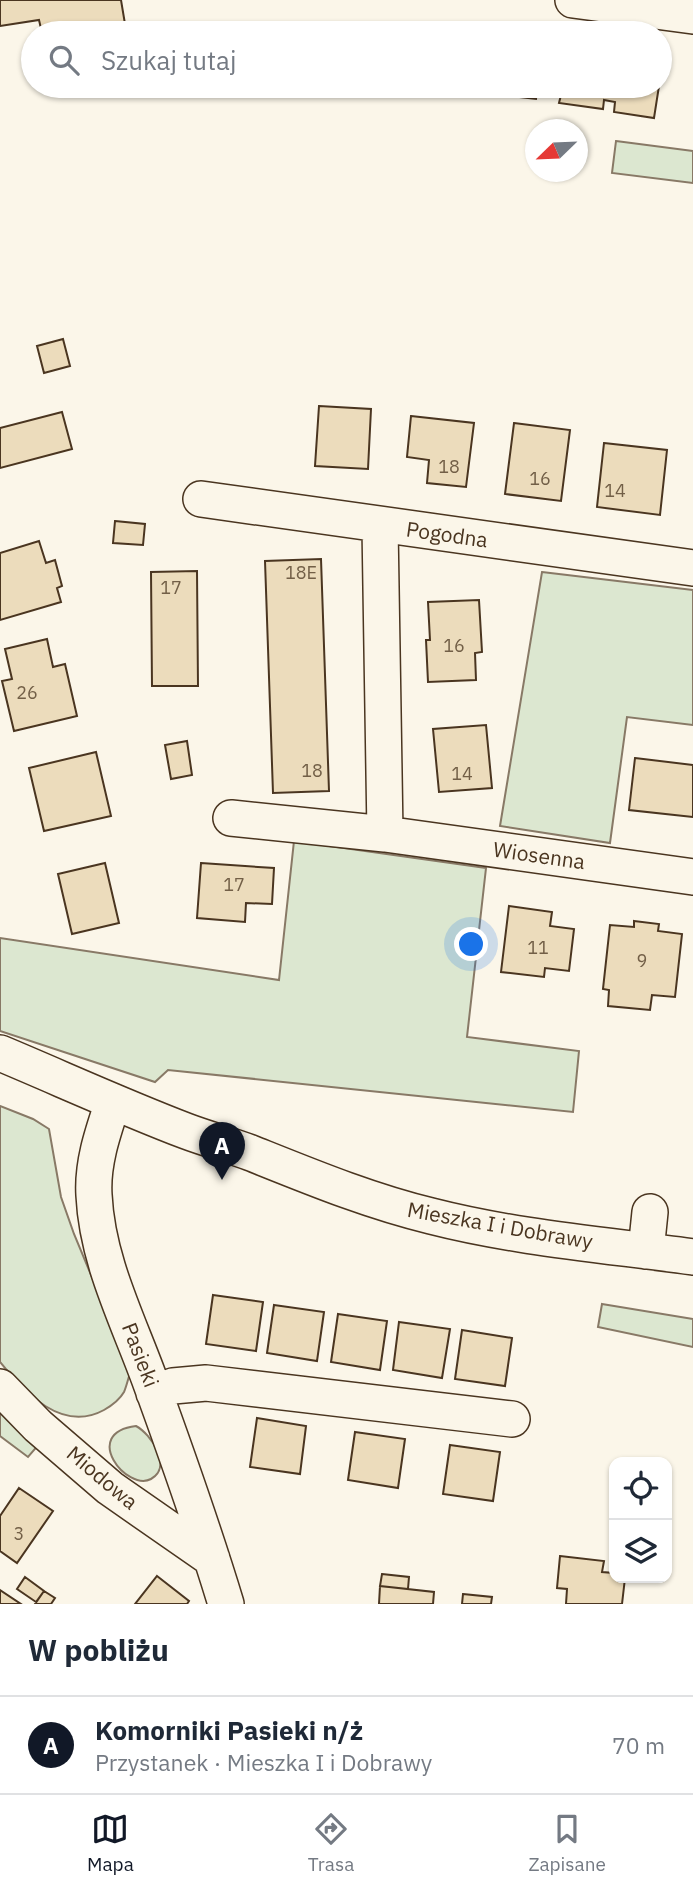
<!DOCTYPE html>
<html lang="pl">
<head>
<meta charset="utf-8">
<style>
  :root { --surface:#fff; --page:#f2f2f3; --text:#1f2937; --muted:#747a83; --line:#e0e1e3; --accent:#111827 }
  body { margin:0; font-family:"IBM Plex Sans",sans-serif; background:var(--page); color:var(--text) }
  .controls { position:absolute; right:21px; bottom:21px; display:grid; overflow:hidden; border-radius:14px; box-shadow:0 2px 5px #0004 }
  .controls button { width:63px; height:63px; display:grid; place-items:center; padding:0; border:0; border-bottom:2px solid var(--line); background:var(--surface); color:var(--text); font:35px sans-serif }
  .compass { position:absolute; left:525px; top:119px; width:63px; height:63px; border-radius:50%; background:var(--surface); box-shadow:0 2px 5px #0004; rotate:247deg }
  .you { position:absolute; left:472px; top:945px; width:24px; height:24px; margin:-18px; border:5px solid #fff; border-radius:50%; background:#1a73e8; box-shadow:0 0 0 10px #1a73e833 }
  .badge { display:grid; place-items:center; width:46px; height:46px; border-radius:50%; background:var(--accent); color:#fff; font-size:23px; font-weight:700 }
  .pin { position:absolute; translate:-50% -58px; filter:drop-shadow(0 2px 4px #0008) }
  .pin::after { content:''; position:absolute; top:37px; width:24px; height:21px; background:inherit; clip-path:polygon(0 0,100% 0,50% 100%) }
  .list { margin:0; padding:0; list-style:none }
  h2 { display:flex; justify-content:space-between; align-items:center; height:91px; margin:0; padding:0 28px; font-size:30px }
  h2 small { font-size:23px; font-weight:400; color:var(--muted) }
  .list li { display:grid; grid-template-columns:46px 1fr auto; gap:21px; align-items:center; box-sizing:border-box; height:98px; padding:0 28px; border-top:2px solid var(--line) }
  .list b { display:block; font-size:26px; white-space:nowrap }
  .list p { margin:0; font-size:23px; white-space:nowrap; color:var(--muted) }
  .list em { font-size:23px; font-style:normal; color:var(--muted) }
  .icon { flex:none; width:38px; height:38px; fill:none; stroke:currentColor; stroke-width:2; stroke-linecap:round; stroke-linejoin:round }
  .map { position:relative; flex:none; width:693px; height:1604px; overflow:hidden }
  .search { position:absolute; background:var(--surface); box-shadow:0 2px 5px #0004; left:21px; right:21px; top:21px; height:77px; display:flex; align-items:center; gap:18px; box-sizing:border-box; padding:0 24px; border-radius:38px; color:var(--muted); font-size:26px }
  .sheet { height:189px; background:var(--surface) }
  nav { display:flex; justify-content:space-around; align-items:center; box-sizing:border-box; height:98px; border-top:2px solid var(--line); background:var(--surface); font-size:19px; color:var(--muted) }
  nav a { display:grid; justify-items:center; gap:4px }
  nav .on { color:var(--accent) }
  .map>svg:first-child { display:block }
  .green { fill:#dce7d0; stroke:#887966; stroke-width:2 }
  .building { fill:#ecdcbc; stroke:#4a3520; stroke-width:2 }
  .lines { fill:none; stroke-linecap:round; stroke-linejoin:round }
  .minor-casing { stroke:#4a3520; stroke-width:38 }
  .minor { stroke:#fbf6e9; stroke-width:35 }
  .labels { text-anchor:middle; stroke-width:5; stroke-linejoin:round; paint-order:stroke }
  .number-label { font-size:18px; fill:#725f47 }
  .street-label { font-size:21px; fill:#4a3520; stroke:#fbf6e9 }
</style>
</head>
<body>
<div class="map">
<svg width="693" height="1604" viewBox="0 0 693 1604">
  <rect width="100%" height="100%" fill="#fbf6e9"/>
  <path class="green" d="M616,141L693,151V183L612,173Z
    M542,572L693,590V725L627,717L610,843L500,826Z
    M294,841L486,868L467,1037L579,1051L573,1112L168,1070L155,1082L0,1031V938L279,980Z
    M0,1106L33,1119L49,1129L61,1197L74,1234L131,1371C128,1378 127,1385 124,1392C120,1399 111,1406 104,1410C62,1433 25,1393 0,1362Z
    M602,1304L693,1319V1347L598,1327Z
    M0,1411L41,1442L28,1457L0,1436Z
    M136,1426C151,1434 173,1467 151,1479C127,1492 80,1433 136,1426Z"/>
  <path class="building" d="M0,0H121L126,30L107,33H42L39,20L0,26Z
    M386,27L419,32V29L446,33H385Z
    M434,86H469L468,91Z
    M494,86H659L654,118L614,112L615,102L604,100L603,109L559,103L561,95L537,91L536,99L493,94Z
    M63,339L70,366L44,373L37,346Z
    M319,406L371,409L368,469L315,466Z
    M62,412L72,449L0,468V428Z
    M411,416L474,423L466,487L427,483L429,460L407,457Z
    M514,423L570,430L561,501L505,494Z
    M604,443L667,450L660,515L597,507Z
    M115,521L145,524L143,545L113,543Z
    M39,541L46,563L55,560L62,586L57,588L61,602L0,620V553Z
    M321,559L329,791L273,793L265,561Z
    M197,571L198,686H152L151,572Z
    M479,600L482,652L475,653L476,680L428,682L426,640H430L428,602Z
    M47,639L53,667L65,664L77,716L14,731L2,681L12,679L5,649Z
    M486,725L492,788L439,792L433,729Z
    M187,741L192,775L171,779L165,745Z
    M96,752L111,816L44,831L29,768Z
    M635,758L693,765V817L629,810Z
    M105,863L119,923L72,934L58,874Z
    M201,863L274,868L272,904L246,903L245,922L197,918Z
    M509,906L552,912L550,926L574,929L569,971L545,968L544,977L501,972Z
    M634,921L659,924L658,931L682,934L675,997L652,995L650,1010L608,1006L609,990L603,989L610,925L634,927Z
    M213,1295L263,1302L256,1351L206,1344Z
    M274,1305L324,1312L317,1361L267,1353Z
    M338,1314L387,1321L380,1370L331,1362Z
    M399,1322L450,1329L442,1378L393,1370Z
    M462,1330L512,1338L505,1386L455,1379Z
    M257,1418L306,1426L300,1474L250,1467Z
    M355,1432L405,1439L398,1488L348,1480Z
    M450,1445L500,1452L493,1501L443,1494Z
    M19,1488L53,1511L17,1563L0,1551V1516Z
    M560,1556L604,1561L602,1572L614,1573V1578H625L622,1604H566L567,1589L557,1588Z
    M382,1574L409,1577L408,1589L380,1586Z
    M157,1576L189,1601L187,1604H135Z
    M25,1577L44,1591L36,1602L17,1589Z
    M380,1586L434,1592L433,1604H379Z
    M0,1590L21,1604H0Z
    M44,1591L55,1598L51,1604H35Z
    M463,1594L492,1597L491,1604H462Z"/>
  <g class="lines">
    <g class="minor-casing">
      <path id="minor" d="M573,0L693,16
        M201,499L693,568
        M380,526L385,834
        M231,818L385,834L693,877
        M0,1053C62,1079 123,1107 186,1131C207,1139 230,1145 251,1153C311,1177 369,1201 431,1216C517,1238 606,1245 693,1257
        M113,1102C103,1132 92,1163 94,1195C97,1260 127,1318 149,1378C176,1452 203,1528 226,1604
        M646,1251L650,1212
        M0,1387L38,1426L110,1488L212,1559
        M154,1393L173,1386L206,1383L512,1419"/>
    </g>
    <use href="#minor" class="minor"/>
  </g>
  <g class="labels">
    <g class="number-label">
      <text x="449" y="473">18</text>
      <text x="540" y="485">16</text>
      <text x="615" y="497">14</text>
      <text x="301" y="579">18E</text>
      <text x="171" y="594">17</text>
      <text x="454" y="652">16</text>
      <text x="27" y="699">26</text>
      <text x="312" y="777">18</text>
      <text x="462" y="780">14</text>
      <text x="234" y="891">17</text>
      <text x="538" y="954">11</text>
      <text x="642" y="967">9</text>
      <text x="19" y="1540">3</text>
    </g>
    <g class="street-label">
      <text transform="translate(447 535) rotate(8)" y="7">Pogodna</text>
      <text transform="translate(539 856) rotate(8)" y="7">Wiosenna</text>
      <text transform="translate(500 1226) rotate(10)" y="7">Mieszka I i Dobrawy</text>
      <text transform="translate(140 1355) rotate(69)" y="7">Pasieki</text>
      <text transform="translate(102 1478) rotate(40)" y="7">Miodowa</text>
    </g>
  </g>
</svg>
<div class="controls">
<button><svg class="icon" aria-label="locate" viewBox="0 0 24 24"><circle cx="12" cy="12" r="6"/><path d="M12 2v4M12 18v4M2 12h4M18 12h4"/></svg></button>
<button><svg class="icon" aria-label="layers" viewBox="0 0 24 24"><path d="M12 4l9 5-9 5-9-5zM3 14l9 5 9-5"/></svg></button>
</div>
<svg class="compass" viewBox="-18 -18 36 36"><path d="M0-13l5 13h-10z" fill="#e53935"/><path d="M0 13l5-13h-10z" fill="#747a83"/></svg>
<div class="you"></div>
<div class="pin badge" style="left:222px;top:1180px">A</div>
<div class="search"><svg class="icon" aria-label="search" viewBox="0 0 24 24"><circle cx="10" cy="10" r="6"/><path d="M15 15l6 6"/></svg>Szukaj tutaj</div>
</div>
<section class="sheet">
<h2>W pobliżu<small></small></h2>
<ul class="list">
<li><span class="badge">A</span><div><b>Komorniki Pasieki n/ż</b><p>Przystanek · Mieszka I i Dobrawy</p></div><em>70 m</em></li>
</ul>
</section>
<nav>
<a class="on"><svg class="icon" aria-label="map" viewBox="0 0 24 24"><path d="M3 6l6-2 6 2 6-2v14l-6 2-6-2-6 2zM9 4v14M15 6v14"/></svg>Mapa</a>
<a><svg class="icon" aria-label="directions" viewBox="0 0 24 24"><path d="M12 3l9 9-9 9-9-9zM9 14v-3h6M13 9l2 2-2 2"/></svg>Trasa</a>
<a><svg class="icon" aria-label="saved" viewBox="0 0 24 24"><path d="M7 4h10v16l-5-4-5 4z"/></svg>Zapisane</a>
</nav>
</body>
</html>
